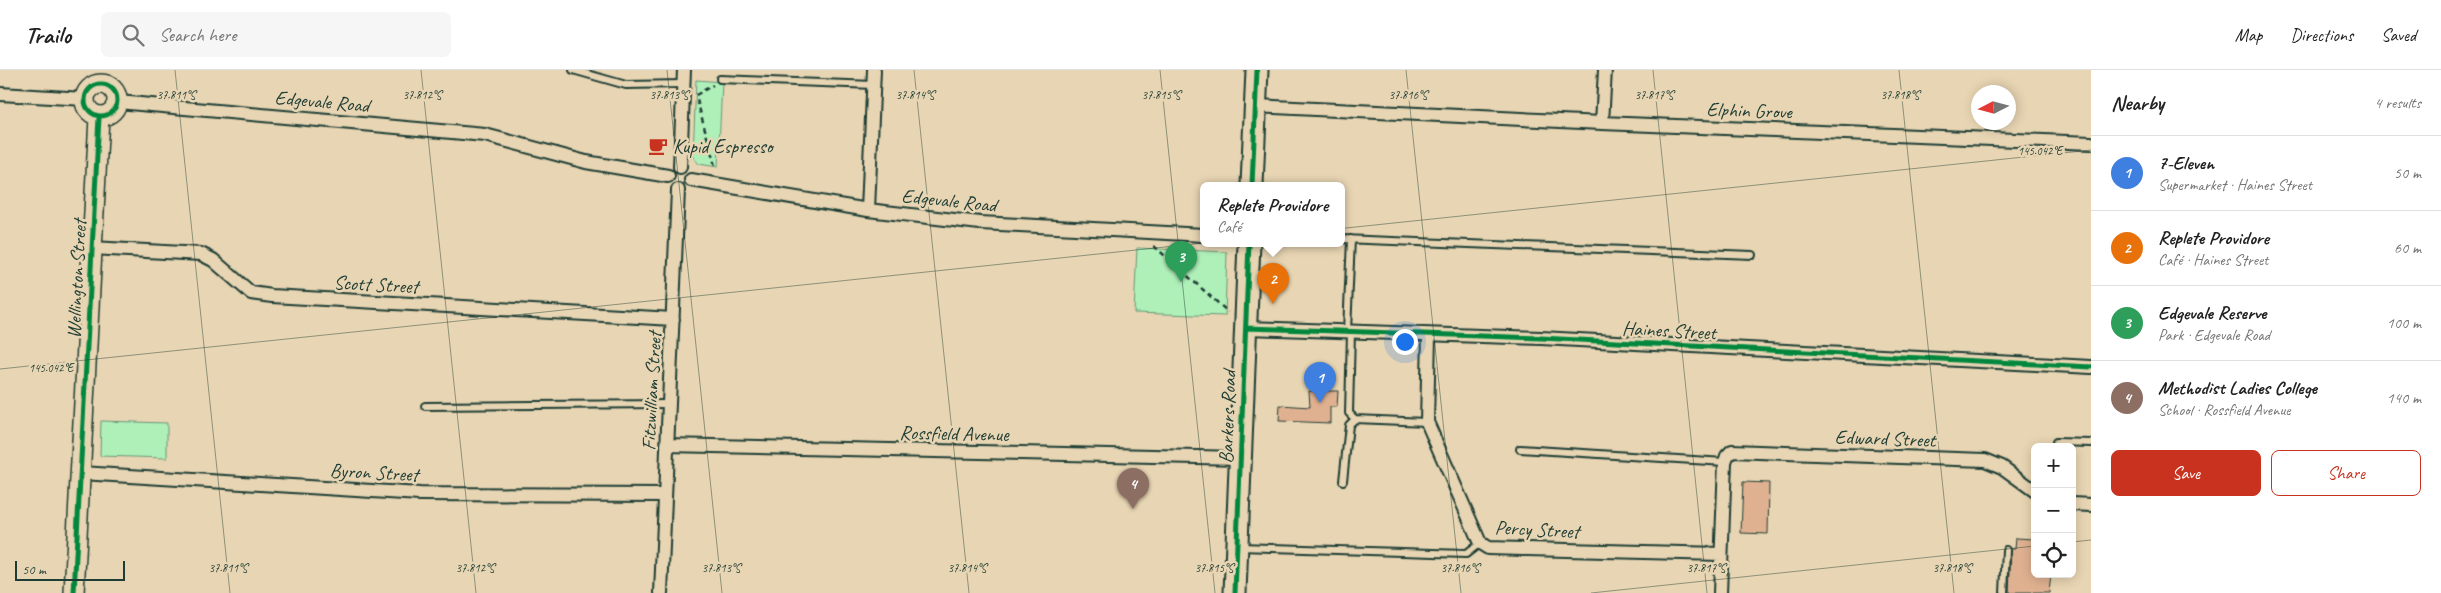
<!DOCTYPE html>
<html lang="en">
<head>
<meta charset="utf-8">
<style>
  :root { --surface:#fff; --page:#f6f6f6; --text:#222; --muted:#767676; --line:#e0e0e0; --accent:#c8321e }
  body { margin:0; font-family:Caveat,sans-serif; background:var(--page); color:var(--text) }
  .controls { position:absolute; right:15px; bottom:15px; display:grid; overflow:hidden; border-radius:8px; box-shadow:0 2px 12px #0003 }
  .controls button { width:45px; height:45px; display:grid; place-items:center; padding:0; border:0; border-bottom:1px solid var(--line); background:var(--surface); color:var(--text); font:25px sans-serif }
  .compass { position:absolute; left:1971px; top:15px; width:45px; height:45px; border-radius:50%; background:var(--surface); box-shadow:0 2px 12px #0003; rotate:264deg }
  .scale { position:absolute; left:15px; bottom:12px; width:110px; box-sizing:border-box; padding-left:5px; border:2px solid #1f3d34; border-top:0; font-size:14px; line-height:18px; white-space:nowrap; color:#1f3d34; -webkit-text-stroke:4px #e8d5b3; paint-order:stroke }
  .you { position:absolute; left:1404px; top:271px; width:18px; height:18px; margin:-12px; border:4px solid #fff; border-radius:50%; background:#1a73e8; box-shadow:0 0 0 8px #1a73e833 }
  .badge { display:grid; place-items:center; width:32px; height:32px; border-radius:50%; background:var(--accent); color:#fff; font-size:16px; font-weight:700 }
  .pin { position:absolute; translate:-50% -41px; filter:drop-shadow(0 1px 2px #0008) }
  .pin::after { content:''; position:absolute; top:26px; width:18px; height:15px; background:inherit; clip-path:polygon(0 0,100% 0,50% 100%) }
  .popup { position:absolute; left:1200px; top:112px; width:145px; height:65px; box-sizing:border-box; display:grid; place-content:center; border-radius:8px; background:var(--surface); filter:drop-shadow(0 1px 4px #0005); font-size:16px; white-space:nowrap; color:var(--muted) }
  .popup b { font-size:19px; color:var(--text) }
  .popup::after { content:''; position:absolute; left:50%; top:100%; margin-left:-10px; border:10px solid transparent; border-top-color:var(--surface) }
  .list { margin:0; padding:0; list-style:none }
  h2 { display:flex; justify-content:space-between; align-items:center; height:65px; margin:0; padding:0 20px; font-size:21px }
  h2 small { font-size:16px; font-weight:400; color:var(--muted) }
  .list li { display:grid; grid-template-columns:32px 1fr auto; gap:15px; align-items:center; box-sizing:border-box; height:75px; padding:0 20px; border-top:1px solid var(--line) }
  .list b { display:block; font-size:19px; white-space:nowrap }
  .list p { margin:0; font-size:16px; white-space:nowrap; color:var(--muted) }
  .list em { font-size:16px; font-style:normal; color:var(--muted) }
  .actions { display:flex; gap:10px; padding:15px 20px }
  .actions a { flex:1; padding:11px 0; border:1px solid var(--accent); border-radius:8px; text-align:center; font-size:18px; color:var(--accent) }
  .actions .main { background:var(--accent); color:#fff }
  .icon { flex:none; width:28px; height:28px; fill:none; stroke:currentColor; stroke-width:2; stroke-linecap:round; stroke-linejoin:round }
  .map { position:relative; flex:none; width:2091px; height:523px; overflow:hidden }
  header { display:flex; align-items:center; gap:30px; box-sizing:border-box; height:70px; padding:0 25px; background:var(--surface); border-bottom:1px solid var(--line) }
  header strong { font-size:24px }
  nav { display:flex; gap:28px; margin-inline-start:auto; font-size:18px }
  .search { width:350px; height:45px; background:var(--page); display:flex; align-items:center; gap:12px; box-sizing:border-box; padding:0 18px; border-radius:8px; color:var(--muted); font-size:19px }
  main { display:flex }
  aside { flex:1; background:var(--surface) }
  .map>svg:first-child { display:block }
  .green { fill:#aff0b9; stroke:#679676 }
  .building { fill:#e0b191; stroke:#1f3d34 }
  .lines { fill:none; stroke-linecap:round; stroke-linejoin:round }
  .lane-casing { stroke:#1f3d34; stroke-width:10 }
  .street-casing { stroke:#1f3d34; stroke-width:16 }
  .secondary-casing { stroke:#1f3d34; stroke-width:22 }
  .primary-casing { stroke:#1f3d34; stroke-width:25 }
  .path { stroke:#1f3d34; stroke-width:2.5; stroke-dasharray:5 4; stroke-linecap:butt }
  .lane { stroke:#e8d5b3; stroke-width:6 }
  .street { stroke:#e8d5b3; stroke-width:12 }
  .secondary { stroke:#e8d5b3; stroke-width:19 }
  .primary { stroke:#e8d5b3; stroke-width:21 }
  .cycleway-casing { stroke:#e8d5b3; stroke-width:8 }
  .cycleway { stroke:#00873e; stroke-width:5 }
  .ticks { fill:none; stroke:#1f3d34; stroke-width:1; stroke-opacity:0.45 }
  .labels { text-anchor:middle; stroke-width:5; stroke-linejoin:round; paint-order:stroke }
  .street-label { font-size:20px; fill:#1f3d34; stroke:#e8d5b3 }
  .poi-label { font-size:20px; fill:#1f3d34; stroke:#e8d5b3; text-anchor:start }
  .ticks-label { font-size:12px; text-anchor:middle; fill:#1f3d34; stroke:#e8d5b3; stroke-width:5; stroke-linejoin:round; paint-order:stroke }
</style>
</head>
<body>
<header>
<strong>Trailo</strong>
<div class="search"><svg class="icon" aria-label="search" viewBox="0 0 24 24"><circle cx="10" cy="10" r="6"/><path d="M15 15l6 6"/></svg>Search here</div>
<nav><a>Map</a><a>Directions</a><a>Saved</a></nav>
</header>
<main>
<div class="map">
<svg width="2091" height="523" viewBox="0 0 2091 523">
  <rect width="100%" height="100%" fill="#e8d5b3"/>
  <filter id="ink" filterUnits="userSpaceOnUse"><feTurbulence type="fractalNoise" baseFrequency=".02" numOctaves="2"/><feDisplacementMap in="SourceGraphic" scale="10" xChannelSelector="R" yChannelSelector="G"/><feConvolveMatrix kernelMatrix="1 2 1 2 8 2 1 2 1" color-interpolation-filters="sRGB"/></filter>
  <g filter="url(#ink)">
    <path class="green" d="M696,10L722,12L718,97L699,94L693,87Z
      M1137,178L1227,182L1225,246L1134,243Z
      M101,351L167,353V388L100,386Z"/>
    <path class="building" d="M1309,321H1338L1337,337H1330V353L1279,351L1280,335L1310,337Z
      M1743,412L1769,413L1768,464L1741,463Z
      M2016,468L2035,469V504H2051L2049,523H2009L2011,479H2015Z"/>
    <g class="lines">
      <g class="lane-casing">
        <path id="lane" d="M573,0L626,15L683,14
          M720,9L874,15
          M1342,169L1752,185
          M1347,261L1351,169
          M1351,262L1349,343L1355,349L1427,352
          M425,336L669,334
          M2056,377V372L2091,373
          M1520,379L1725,392
          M1343,411L1349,355L1355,349
          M1240,477L1466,484L1480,473
          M2004,523L2006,480"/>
      </g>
      <g class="street-casing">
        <path id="street" d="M0,24L85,29
          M118,32L485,65L586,92L668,106
          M1255,36L1602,53L2091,73
          M1602,53L1605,0
          M680,97L684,0
          M691,110L868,140L980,153L1204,165
          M868,140L874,0
          M92,178L201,184L213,190L251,223L272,226L673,249
          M1246,258L1541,268L2091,297
          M1429,265L1427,352L1480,473L1488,478L1721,484
          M667,375L1241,388
          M81,403L420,424L664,425
          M2072,434L2091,435
          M661,523L678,120
          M1720,523L1725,392L1727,386L1732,381L1985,390L2002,397L2035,421"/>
      </g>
      <g class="secondary-casing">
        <path id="secondary" d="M85 30a16 16 0 1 1 32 0a16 16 0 1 1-32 0Z
          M74,523L99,47"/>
      </g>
      <g class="primary-casing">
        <path id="primary" d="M1252,115L1257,0
          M1235,523L1249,173"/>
      </g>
      <path class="path" d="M696,25L713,15
        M697,30L715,96
        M1154,176L1228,242"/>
      <use href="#lane" class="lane"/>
      <use href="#street" class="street"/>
      <use href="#secondary" class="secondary"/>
      <use href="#primary" class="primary"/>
      <g class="cycleway-casing">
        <path id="cycleway" d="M85 30a16 16 0 1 1 32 0a16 16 0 1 1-32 0Z
          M1252,115L1257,0
          M1246,258L1541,268L2091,297
          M74,523L99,47
          M1235,523L1249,173"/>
      </g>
      <use href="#cycleway" class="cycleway"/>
    </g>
  </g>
  <path class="ticks" d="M175,0L230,523M421,0L476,523M667,0L722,523M914,0L969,523M1160,0L1215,523M1406,0L1461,523M1653,0L1707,523M1899,0L1954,523M0,299L2091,80M2072,472L2091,470M1591,523L2035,476"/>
  <defs>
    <g id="cafe-bare" transform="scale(1.5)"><path d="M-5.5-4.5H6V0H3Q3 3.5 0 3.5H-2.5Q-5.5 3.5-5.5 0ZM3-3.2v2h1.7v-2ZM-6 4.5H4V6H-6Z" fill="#c8321e" stroke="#e8d5b3" stroke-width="2.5" paint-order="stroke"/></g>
  </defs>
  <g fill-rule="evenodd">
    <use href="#cafe-bare" x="658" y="76"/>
  </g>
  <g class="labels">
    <g class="street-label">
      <text transform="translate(322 31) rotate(5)" y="7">Edgevale Road</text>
      <text transform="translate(1749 40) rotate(2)" y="7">Elphin Grove</text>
      <text transform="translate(949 130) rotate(6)" y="7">Edgevale Road</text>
      <text transform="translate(76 209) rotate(-87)" y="7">Wellington Street</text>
      <text transform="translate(376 214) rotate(3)" y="7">Scott Street</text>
      <text transform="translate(1669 260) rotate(3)" y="7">Haines Street</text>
      <text transform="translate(651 321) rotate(-87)" y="7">Fitzwilliam Street</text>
      <text transform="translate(1227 347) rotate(-88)" y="7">Barkers Road</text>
      <text transform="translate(954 363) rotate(1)" y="7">Rossfield Avenue</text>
      <text transform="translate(1885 368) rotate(2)" y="7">Edward Street</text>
      <text transform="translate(374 402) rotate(3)" y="7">Byron Street</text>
      <text transform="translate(1537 459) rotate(3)" y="7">Percy Street</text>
    </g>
    <g class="poi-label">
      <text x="673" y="83">Kupid Espresso</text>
    </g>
  </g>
  <g class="ticks-label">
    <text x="176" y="29">37.811°S</text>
    <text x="422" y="29">37.812°S</text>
    <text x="669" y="29">37.813°S</text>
    <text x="915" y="29">37.814°S</text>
    <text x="1161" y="29">37.815°S</text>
    <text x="1408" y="29">37.816°S</text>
    <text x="1654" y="29">37.817°S</text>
    <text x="1900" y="29">37.818°S</text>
    <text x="2040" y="85">145.042°E</text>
    <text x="51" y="302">145.042°E</text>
    <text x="228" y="502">37.811°S</text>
    <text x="475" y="502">37.812°S</text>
    <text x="721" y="502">37.813°S</text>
    <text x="967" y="502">37.814°S</text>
    <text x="1214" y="502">37.815°S</text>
    <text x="1460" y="502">37.816°S</text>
    <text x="1706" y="502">37.817°S</text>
    <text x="1952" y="502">37.818°S</text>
  </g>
</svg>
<div class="controls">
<button>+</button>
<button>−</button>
<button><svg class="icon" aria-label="locate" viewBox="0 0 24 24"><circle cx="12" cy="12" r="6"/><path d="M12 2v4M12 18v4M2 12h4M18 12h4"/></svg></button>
</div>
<svg class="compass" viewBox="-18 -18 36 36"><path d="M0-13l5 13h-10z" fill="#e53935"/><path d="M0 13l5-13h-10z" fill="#767676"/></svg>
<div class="scale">50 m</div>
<div class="you"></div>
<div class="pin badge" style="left:1320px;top:333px;background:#3f7fe0">1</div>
<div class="pin badge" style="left:1273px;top:234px;background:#e8710a">2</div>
<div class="popup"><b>Replete Providore</b>Café</div>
<div class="pin badge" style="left:1181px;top:212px;background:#2e9e5b">3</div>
<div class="pin badge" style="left:1133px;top:439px;background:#8d6e63">4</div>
</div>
<aside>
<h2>Nearby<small>4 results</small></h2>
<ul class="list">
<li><span class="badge" style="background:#3f7fe0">1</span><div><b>7-Eleven</b><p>Supermarket · Haines Street</p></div><em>50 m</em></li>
<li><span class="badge" style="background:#e8710a">2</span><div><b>Replete Providore</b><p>Café · Haines Street</p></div><em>60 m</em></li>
<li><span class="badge" style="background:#2e9e5b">3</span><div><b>Edgevale Reserve</b><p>Park · Edgevale Road</p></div><em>100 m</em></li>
<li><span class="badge" style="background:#8d6e63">4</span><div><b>Methodist Ladies College</b><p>School · Rossfield Avenue</p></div><em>140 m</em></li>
</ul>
<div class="actions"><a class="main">Save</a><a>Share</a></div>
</aside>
</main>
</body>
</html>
